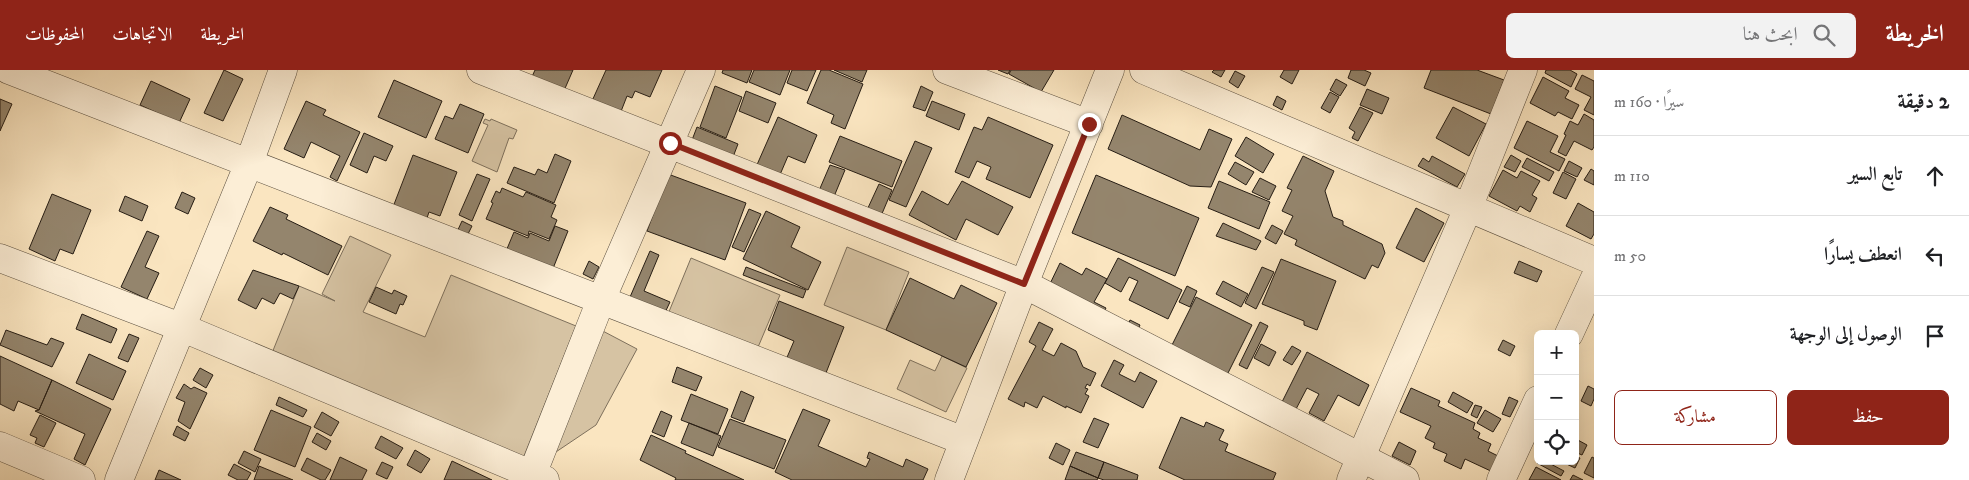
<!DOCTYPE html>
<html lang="ar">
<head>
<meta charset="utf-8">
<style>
  :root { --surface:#fff; --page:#f2f2f2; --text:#202124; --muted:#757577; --line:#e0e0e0; --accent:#8f2418 }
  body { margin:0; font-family:"IM FELL DW Pica",Amiri,serif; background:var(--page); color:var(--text); direction:rtl }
  .controls { position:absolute; right:15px; bottom:15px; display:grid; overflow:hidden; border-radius:8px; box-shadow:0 5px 20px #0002 }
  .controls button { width:45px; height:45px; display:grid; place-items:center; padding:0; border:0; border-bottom:1px solid var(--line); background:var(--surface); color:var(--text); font:25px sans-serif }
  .stop { position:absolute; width:15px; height:15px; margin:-11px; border:4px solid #8f2418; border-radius:50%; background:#fff }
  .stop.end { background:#8f2418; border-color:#fff; box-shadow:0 1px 5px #0008 }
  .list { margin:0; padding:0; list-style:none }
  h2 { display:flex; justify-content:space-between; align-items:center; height:65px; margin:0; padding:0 20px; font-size:21px }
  h2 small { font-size:16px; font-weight:400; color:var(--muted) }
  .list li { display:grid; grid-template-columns:32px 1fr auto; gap:15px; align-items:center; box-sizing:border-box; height:80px; padding:0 20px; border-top:1px solid var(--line) }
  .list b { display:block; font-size:19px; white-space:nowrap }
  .list em { font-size:16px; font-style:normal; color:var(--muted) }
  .actions { display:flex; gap:10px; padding:15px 20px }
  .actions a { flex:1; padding:11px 0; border:1px solid var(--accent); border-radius:8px; text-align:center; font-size:18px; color:var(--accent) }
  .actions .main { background:var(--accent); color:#fff }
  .icon { flex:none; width:28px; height:28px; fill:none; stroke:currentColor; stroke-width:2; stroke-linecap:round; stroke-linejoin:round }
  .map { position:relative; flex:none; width:1594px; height:410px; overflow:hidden; direction:ltr }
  header { display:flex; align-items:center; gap:30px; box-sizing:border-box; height:70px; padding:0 25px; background:var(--accent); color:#fff }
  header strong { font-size:24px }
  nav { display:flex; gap:28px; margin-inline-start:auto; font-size:18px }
  .search { width:350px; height:45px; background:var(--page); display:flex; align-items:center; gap:12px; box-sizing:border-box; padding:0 18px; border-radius:8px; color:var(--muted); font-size:19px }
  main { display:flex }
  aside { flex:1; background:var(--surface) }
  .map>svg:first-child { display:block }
  .green { fill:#d6c3a3; stroke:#7e705c }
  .building { fill:#94856d; stroke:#261d14 }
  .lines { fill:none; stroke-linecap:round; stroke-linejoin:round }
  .minor-casing { stroke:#5b4f3f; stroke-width:29 }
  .minor { stroke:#fceed6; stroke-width:28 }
  .route { stroke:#8f2418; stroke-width:6 }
</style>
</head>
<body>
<header>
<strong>الخريطة</strong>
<div class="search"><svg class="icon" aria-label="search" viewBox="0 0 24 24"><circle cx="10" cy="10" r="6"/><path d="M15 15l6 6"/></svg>ابحث هنا</div>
<nav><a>الخريطة</a><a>الاتجاهات</a><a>المحفوظات</a></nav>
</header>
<main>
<aside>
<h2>2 دقيقة<small>سيرًا · 160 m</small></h2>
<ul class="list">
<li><svg class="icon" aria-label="ahead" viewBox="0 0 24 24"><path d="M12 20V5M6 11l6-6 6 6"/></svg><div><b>تابع السير</b></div><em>110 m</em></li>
<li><svg class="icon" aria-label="left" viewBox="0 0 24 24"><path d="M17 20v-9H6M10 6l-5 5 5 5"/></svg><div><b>انعطف يسارًا</b></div><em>50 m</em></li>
<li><svg class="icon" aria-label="arrive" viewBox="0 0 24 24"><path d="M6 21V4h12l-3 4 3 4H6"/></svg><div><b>الوصول إلى الوجهة</b></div></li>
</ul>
<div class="actions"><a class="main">حفظ</a><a>مشاركة</a></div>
</aside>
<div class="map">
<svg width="1594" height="410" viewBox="0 0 1594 410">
  <rect width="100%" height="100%" fill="#fae5c0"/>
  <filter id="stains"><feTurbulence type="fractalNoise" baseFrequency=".004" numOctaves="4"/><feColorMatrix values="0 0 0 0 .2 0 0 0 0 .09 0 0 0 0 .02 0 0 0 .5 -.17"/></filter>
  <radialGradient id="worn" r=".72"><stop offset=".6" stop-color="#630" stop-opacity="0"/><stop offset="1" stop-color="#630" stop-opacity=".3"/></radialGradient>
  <path class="green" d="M485,49L490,51L491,49L517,60L513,69L509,68L497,102L472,91L488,55L483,53Z
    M350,166L391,185L363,242L425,267L451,205L576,256L522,391L270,288L299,216L335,231L322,224Z
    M847,177L909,202L886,260L824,235Z
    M691,188L780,225L756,282L666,249Z
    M599,259L637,279L596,355L544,390Z
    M942,286L967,298L946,342L897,319L910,290L935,301Z"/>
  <path class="building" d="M224,0L243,9L223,51L204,43Z
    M535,0H573L563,23L531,9Z
    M606,0H662L650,27L635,21L632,28L627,26L620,44L592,31Z
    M723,0H752L747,13L722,3Z
    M754,0H790L780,25L749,12Z
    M792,0H816L807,21L787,13Z
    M821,0H829L863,14L845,59L831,53L834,45L807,33Z
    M834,0H867L862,12Z
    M998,0H1010L1008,4Z
    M1011,0H1054L1041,22L1009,4Z
    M1214,0H1225L1221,7L1212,2Z
    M1284,0H1299L1292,14L1280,7Z
    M1351,0H1364L1371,3L1365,16L1348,8Z
    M1431,0H1477L1504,10L1491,44L1424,18Z
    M1546,0H1570L1577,4L1571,17L1545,3Z
    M1235,1L1245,6L1238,18L1229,12Z
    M1582,5L1594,11V45L1584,40L1591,27L1575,19Z
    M1543,7L1569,21L1565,28L1579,35L1572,49L1558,42L1555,46L1530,33Z
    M1336,9L1347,15L1340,26L1330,20Z
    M394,10L442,31L426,68L378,47Z
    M151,11L190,29L179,53L140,35Z
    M715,16L742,27L726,68L700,57Z
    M921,16L933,22L925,41L913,37Z
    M1367,19L1389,28L1382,44L1360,35Z
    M746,21L776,33L768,53L739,41Z
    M1330,22L1339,27L1330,43L1321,38Z
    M1277,26L1286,31L1282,40L1273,35Z
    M0,29L12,34L0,61Z
    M306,31L326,40L323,45L360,62L337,111L330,107L340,86L311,72L304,88L284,79Z
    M932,31L965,44L959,60L926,46Z
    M460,34L484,44L468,83L435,69L445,46L453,49Z
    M1360,37L1373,43L1358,71L1352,68L1355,62L1349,58Z
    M1453,37L1486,54L1469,86L1436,68Z
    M1584,44L1594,50V77L1592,80L1574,71L1566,86L1558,82L1566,65L1564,64L1570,51L1578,55Z
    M1122,45L1200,80L1209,59L1232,69L1211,117L1190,116L1108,79Z
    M778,47L817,65L805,93L788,86L779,107L756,97Z
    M988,47L1053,75L1030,128L986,109L991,97L977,91L969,108L955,102L974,57L982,60Z
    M1527,51L1558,66L1550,82L1565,89L1559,101L1514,78Z
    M697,57L738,74L733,87L692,70Z
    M364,63L393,76L386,91L374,86L367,103L350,95Z
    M840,66L902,91L892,117L829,92Z
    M1246,67L1274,84L1263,103L1235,86Z
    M915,71L932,78L906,137L889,130Z
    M555,84L571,91L554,133L507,113L514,97L535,105L538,99L547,103Z
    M413,85L457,102L440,146L429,142L426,151L393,137Z
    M1511,85L1521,91L1515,102L1504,97Z
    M1303,86L1334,101L1325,121L1333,147L1343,151V155L1382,174L1385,183L1378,198L1372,195L1365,209L1295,175L1297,170L1284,164L1293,146L1282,141L1292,120L1287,118Z
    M1432,86L1465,104L1457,117L1418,96L1423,88L1429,92Z
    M1527,88L1554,102L1549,111L1522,97Z
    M1569,91L1582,98L1577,107L1564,101Z
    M1235,92L1254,102L1246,115L1228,104Z
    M830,95L845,100L833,129L818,123Z
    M1591,99L1594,101V115L1584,110Z
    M1503,100L1517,108L1521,101L1540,111L1532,125L1537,128L1530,142L1520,136L1517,141L1489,126Z
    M1563,102L1576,109L1566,129L1553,123Z
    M477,104L490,109L472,151L459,145Z
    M668,104L746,133L725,190L647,161Z
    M1096,105L1199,148L1175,206L1072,163Z
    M1260,108L1276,116L1269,130L1252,122Z
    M962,111L1013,137L998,165L966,149L956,170L909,145L922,121L948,135Z
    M1219,111L1270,132L1259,159L1208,138Z
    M879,114L892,120L881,146L867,140Z
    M502,118L523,127L526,122L556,135L551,147L557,150L549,169L529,161L528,166L486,149L493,133L491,132L496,121L500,123Z
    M182,122L195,128L188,144L175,138Z
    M52,124L91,140L73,184L60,179L55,191L29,179Z
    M125,126L148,136L142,151L119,141Z
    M1578,133L1594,142V164L1591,169L1566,156Z
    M270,137L288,145L286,149L342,176L328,205L283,183L282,185L253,171Z
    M1416,138L1444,153L1424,192L1396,178Z
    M749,139L761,144L744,182L732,177Z
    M766,141L800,157L791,177L821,192L808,220L743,189Z
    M462,151L472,156L466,168L456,164Z
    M1223,153L1261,171L1256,180L1216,166Z
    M1272,155L1283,161L1276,174L1265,168Z
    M555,156L568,161L550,206L504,186L514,162L528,168L530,163L549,171Z
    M147,161L159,166L145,197L159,203L147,229L121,217Z
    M650,181L659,185L644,221L670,232L662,249L627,234Z
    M1118,188L1182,220L1168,249L1129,230L1138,211L1129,207L1121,222L1105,213Z
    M1281,189L1336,211L1317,260L1304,255V251L1262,234Z
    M589,191L599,197L593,209L583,204Z
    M1519,191L1542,201L1537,212L1514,203Z
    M1060,193L1082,205L1086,198L1107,209L1094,232L1106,238L1101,248L1047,220Z
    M746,197L806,220L803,228L743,205Z
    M1262,197L1274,202L1256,239L1245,233Z
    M253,200L299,216L293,229L280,223L274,234L262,228L256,239L238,230Z
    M910,208L954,229L961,215L997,233L966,297L886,260Z
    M1223,211L1248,224L1241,237L1216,224Z
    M1187,216L1197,221L1190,237L1179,232Z
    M376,217L392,224L394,220L407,226L403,235L400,234L396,244L369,232Z
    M1196,227L1252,255L1226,307L1170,279Z
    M779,231L844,257L824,308L785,292L794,271L768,260Z
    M82,244L117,259L111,273L76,259Z
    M1130,250L1140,255L1136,264L1126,260Z
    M1039,252L1053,259L1042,280L1054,286L1061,273L1076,281L1083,297L1096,303L1090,316L1087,314L1085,318L1088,319L1085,324L1089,326L1081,343L1066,336V338L1043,326L1037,338L1025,332L1024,337L1008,329L1036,276L1029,272Z
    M1260,252L1268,256L1247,299L1239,295Z
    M6,260L47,275L51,268L64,273L52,297L0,275Z
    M129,264L139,268L128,292L118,288Z
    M1503,270L1515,276L1510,286L1498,280Z
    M1261,274L1276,282L1269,296L1254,288Z
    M1292,276L1301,281L1292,295L1283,290Z
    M1307,282L1369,315L1359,336L1338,325L1324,351L1309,343L1319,324L1307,318L1295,341L1281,334Z
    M89,284L126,301L113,330L76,313Z
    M0,286L52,310L39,340L18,331L14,341L0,334Z
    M1114,290L1124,295L1119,304L1135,312L1140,302L1157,311L1143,338L1101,316Z
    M677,297L702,307L696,321L672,312Z
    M200,298L213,305L206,318L193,310Z
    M52,310L111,339L85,395L74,389L85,364L35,341L39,340Z
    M184,314L191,319L194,317L207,323L190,359L178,351L185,332L176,328Z
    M1588,316L1594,319V329L1591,336L1581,331Z
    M1411,318L1440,331L1438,336L1475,353L1473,359L1480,363L1478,368L1491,374L1488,381L1502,388L1495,403L1465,389L1461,399L1444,391L1447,384L1433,378L1435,373L1425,368L1431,356L1400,342Z
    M741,321L754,327L744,352L731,347Z
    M1453,322L1473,333L1467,343L1448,332Z
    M691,324L728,339L718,364L681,350Z
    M279,327L307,340L303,347L276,335Z
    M1509,327L1518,331L1510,347L1502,344Z
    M1475,335L1482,337L1477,348L1471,345Z
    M803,339L830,350L818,376L866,397L870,389L867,388L869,382L903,397L906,389L928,399L923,410H792L775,402Z
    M271,340L311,357L295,397L254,380Z
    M1485,340L1501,349L1493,362L1477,353Z
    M661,341L672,346L664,367L652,362Z
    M322,342L339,352L331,366L314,357Z
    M40,345L56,353L44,377L35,373L37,368L30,365Z
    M1181,347L1204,357L1206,352L1224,360L1219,370L1228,374L1225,381L1276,403L1273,410H1185L1159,398Z
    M1094,348L1109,354L1098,378L1083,372Z
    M730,349L786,370L774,399L718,377Z
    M689,353L721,366L713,386L681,373Z
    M177,356L189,363L185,371L173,365Z
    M317,363L331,371L326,380L312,372Z
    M1575,364L1578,366L1576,369L1587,375L1582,385L1575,382Z
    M651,365L686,381L685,383L744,410H675L676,408L640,390Z
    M381,366L403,378L396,389L375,378Z
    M1399,372L1416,381L1410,395L1392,386Z
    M1056,373L1070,380L1063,395L1049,388Z
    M415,380L430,389L421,403L407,395Z
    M244,381L261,389L255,402L238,393Z
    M1076,382L1104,392L1098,408L1070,396Z
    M1575,386L1580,388L1575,398L1560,391H1575Z
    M340,387L367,400L362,410H330Z
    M1592,387L1594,388V408L1584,403Z
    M307,388L331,400L325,410H321L301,400Z
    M452,391L492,410H444Z
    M1538,391H1545L1564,401L1561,406L1537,393Z
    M382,392L393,397L387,409L376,404Z
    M1104,392L1138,405L1137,410H1104L1098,408Z
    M234,394L251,403L247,410H238L228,405Z
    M259,396L293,410H254Z
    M1070,396L1098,408L1097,410H1065Z
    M1536,397L1561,410H1529Z
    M159,400L181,410H155Z
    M1573,405L1583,410H1570Z"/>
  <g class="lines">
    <g class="minor-casing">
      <path id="minor" d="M9,0L964,371
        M481,0L1024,214L1405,410
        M947,0L1089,54
        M1144,0L1594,191
        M0,188L183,258L545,410
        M1569,264L1594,210
        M0,376L81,410
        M119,410L249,93L283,0
        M530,410L601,230L701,0
        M949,410L1024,214L1110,0
        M1351,410L1468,138L1523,0
        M1501,410L1538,330"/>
    </g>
    <use href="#minor" class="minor"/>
  </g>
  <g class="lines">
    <path class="route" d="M670,73L1024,214L1089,54"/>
  </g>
  <rect width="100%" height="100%" filter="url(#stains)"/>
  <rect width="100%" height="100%" fill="url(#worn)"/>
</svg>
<div class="controls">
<button>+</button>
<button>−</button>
<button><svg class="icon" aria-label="locate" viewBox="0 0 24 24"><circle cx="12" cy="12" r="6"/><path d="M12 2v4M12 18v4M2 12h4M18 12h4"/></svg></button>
</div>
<div class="stop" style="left:670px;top:73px"></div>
<div class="stop end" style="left:1089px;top:54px"></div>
</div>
</main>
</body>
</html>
